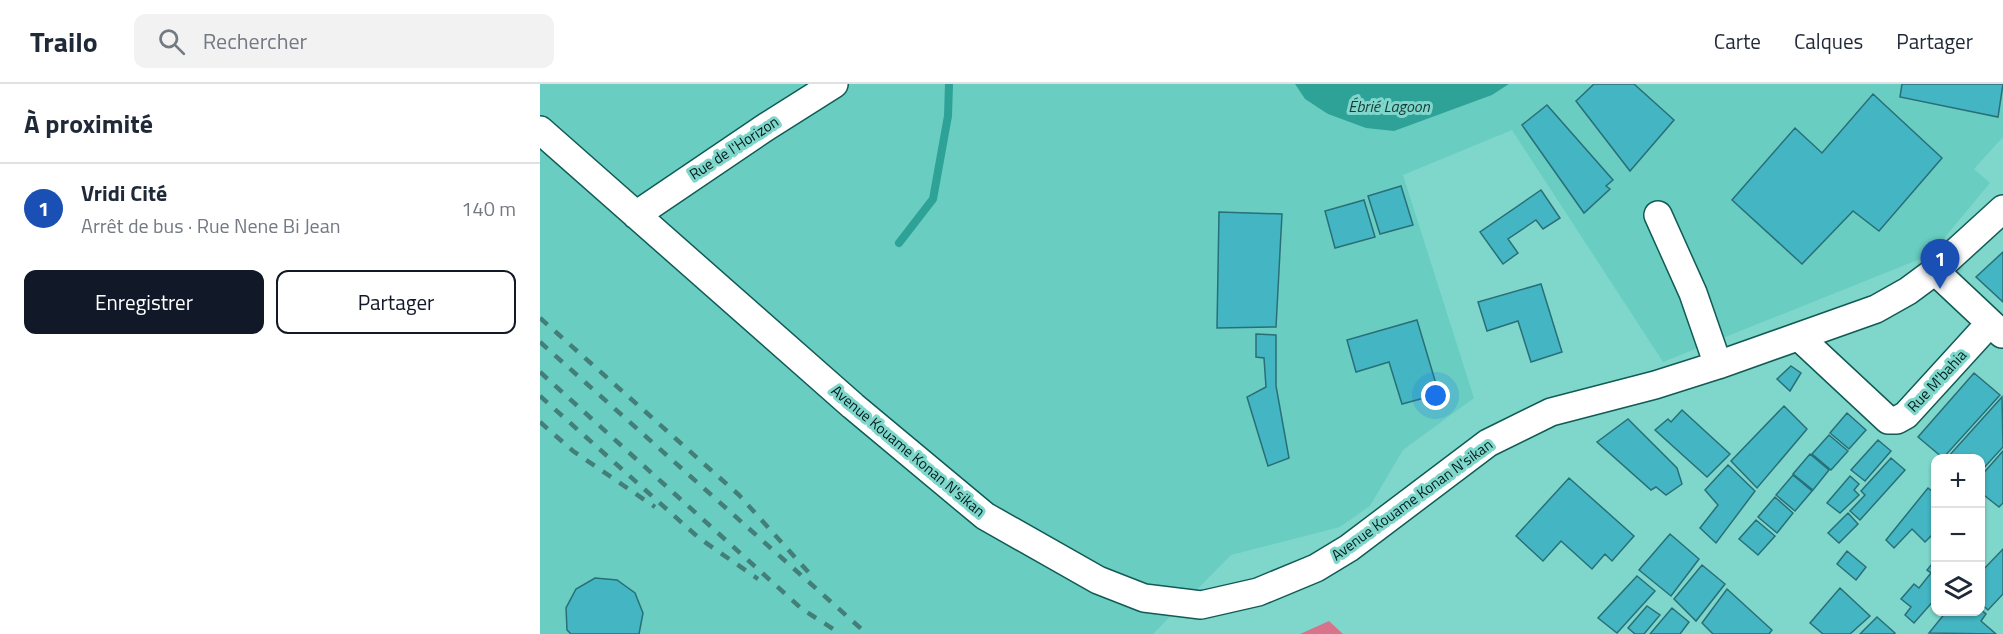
<!DOCTYPE html>
<html lang="fr">
<head>
<meta charset="utf-8">
<style>
  :root { --surface:#fff; --page:#f2f2f3; --text:#1f2937; --muted:#747a83; --line:#e0e1e3; --accent:#111827 }
  body { margin:0; font-family:"Titillium Web",sans-serif; background:var(--page); color:var(--text) }
  .controls { position:absolute; right:18px; bottom:18px; display:grid; overflow:hidden; border-radius:12px; box-shadow:0 2px 4px #0004 }
  .controls button { width:54px; height:54px; display:grid; place-items:center; padding:0; border:0; border-bottom:2px solid var(--line); background:var(--surface); color:var(--text); font:30px sans-serif }
  .you { position:absolute; left:896px; top:312px; width:21px; height:21px; margin:-15px; border:4px solid #fff; border-radius:50%; background:#1a73e8; box-shadow:0 0 0 9px #1a73e833 }
  .badge { display:grid; place-items:center; width:39px; height:39px; border-radius:50%; background:var(--accent); color:#fff; font-size:20px; font-weight:700 }
  .pin { position:absolute; translate:-50% -50px; filter:drop-shadow(0 2px 3px #0008) }
  .pin::after { content:''; position:absolute; top:32px; width:21px; height:18px; background:inherit; clip-path:polygon(0 0,100% 0,50% 100%) }
  .list { margin:0; padding:0; list-style:none }
  h2 { display:flex; justify-content:space-between; align-items:center; height:78px; margin:0; padding:0 24px; font-size:26px }
  h2 small { font-size:20px; font-weight:400; color:var(--muted) }
  .list li { display:grid; grid-template-columns:39px 1fr auto; gap:18px; align-items:center; box-sizing:border-box; height:90px; padding:0 24px; border-top:2px solid var(--line) }
  .list b { display:block; font-size:22px; white-space:nowrap }
  .list p { margin:0; font-size:20px; white-space:nowrap; color:var(--muted) }
  .list em { font-size:20px; font-style:normal; color:var(--muted) }
  .actions { display:flex; gap:12px; padding:18px 24px }
  .actions a { flex:1; padding:14px 0; border:2px solid var(--accent); border-radius:12px; text-align:center; font-size:21px; color:var(--accent) }
  .actions .main { background:var(--accent); color:#fff }
  .icon { flex:none; width:33px; height:33px; fill:none; stroke:currentColor; stroke-width:2; stroke-linecap:round; stroke-linejoin:round }
  .map { position:relative; flex:none; width:1463px; height:550px; overflow:hidden }
  header { display:flex; align-items:center; gap:36px; box-sizing:border-box; height:84px; padding:0 30px; background:var(--surface); border-bottom:2px solid var(--line) }
  header strong { font-size:28px }
  nav { display:flex; gap:33px; margin-inline-start:auto; font-size:21px }
  .search { width:420px; height:54px; background:var(--page); display:flex; align-items:center; gap:15px; box-sizing:border-box; padding:0 21px; border-radius:12px; color:var(--muted); font-size:22px }
  main { display:flex }
  aside { flex:1; background:var(--surface) }
  .map>svg:first-child { display:block }
  .built { fill:#69cdc2 }
  .green { fill:#d8738c }
  .water { fill:#2ea297 }
  .lines { fill:none; stroke-linecap:round; stroke-linejoin:round }
  .stream { stroke:#2ea297; stroke-width:8 }
  .building { fill:#44b5c2; stroke:#296f77; stroke-width:1.5 }
  .minor-casing { stroke:#115b54; stroke-width:30 }
  .minor { stroke:#fff; stroke-width:27 }
  .rail { stroke:#437f78; stroke-width:4.5; stroke-dasharray:10 10; stroke-linecap:butt }
  .labels { text-anchor:middle; stroke-width:6; stroke-linejoin:round; paint-order:stroke }
  .street-label { font-size:15px; fill:#021e1b; stroke:#7fd7cc }
  .water-label { font-size:16px; font-style:italic; fill:#183a36; stroke:#7fd7cc }
</style>
</head>
<body>
<header>
<strong>Trailo</strong>
<div class="search"><svg class="icon" aria-label="search" viewBox="0 0 24 24"><circle cx="10" cy="10" r="6"/><path d="M15 15l6 6"/></svg>Rechercher</div>
<nav><a>Carte</a><a>Calques</a><a>Partager</a></nav>
</header>
<main>
<aside>
<h2>À proximité<small></small></h2>
<ul class="list">
<li><span class="badge" style="background:#1a4fb4">1</span><div><b>Vridi Cité</b><p>Arrêt de bus · Rue Nene Bi Jean</p></div><em>140 m</em></li>
</ul>
<div class="actions"><a class="main">Enregistrer</a><a>Partager</a></div>
</aside>
<div class="map">
<svg width="1463" height="550" viewBox="0 0 1463 550">
  <rect width="100%" height="100%" fill="#7fd7cc"/>
  <path class="built" d="M0,0H755L765,15L854,46L952,11L969,0H1463V53L1434,85L1450,99L1390,171L1123,278L972,46L863,91L934,314L863,366L830,422L800,443L691,471L613,550H0Z"/>
  <path class="green" d="M789,537L803,550H760Z"/>
  <path class="water" d="M755,0H969L952,11L854,47L826,44L788,30L765,15Z"/>
  <g class="lines">
    <path class="stream" d="M359,159L393,115L408,32L409,0"/>
  </g>
  <path class="building" d="M1054,0H1094L1134,36L1090,87L1036,17Z
    M1362,0H1463L1458,33L1360,13Z
    M1333,10L1402,74L1339,147L1313,127L1262,180L1192,116L1255,44L1282,69Z
    M1007,21L1073,96L1066,102L1070,105L1044,129L982,41Z
    M861,102L873,141L840,150L828,112Z
    M1001,106L1020,134L1003,145L996,136L968,155L978,169L963,180L940,148Z
    M824,116L835,153L795,164L785,127Z
    M679,128L742,130L736,243L677,244Z
    M1463,168V218L1436,193Z
    M1001,200L1022,268L991,278L978,237L947,247L938,218Z
    M877,236L899,310L862,320L849,278L816,288L807,256Z
    M716,250L736,251V302L749,374L728,382L707,313L726,303L724,274L716,273Z
    M1251,282L1261,289L1250,307L1237,295Z
    M1434,289L1460,311L1403,374L1378,353Z
    M1462,313L1463,363L1440,388V374H1407Z
    M1244,322L1267,345L1217,404L1191,377Z
    M1142,326L1190,370L1167,393L1115,346L1128,335L1131,338Z
    M1307,329L1326,346L1309,365L1290,349Z
    M1088,335L1137,384L1142,400L1126,411L1116,403L1111,406L1057,358Z
    M1289,351L1308,367L1291,386L1272,370Z
    M1338,356L1351,367L1325,397L1311,386Z
    M1463,367V419L1459,423L1440,408V393Z
    M1270,370L1289,386L1273,406L1253,390Z
    M1351,374L1365,386L1320,436L1310,427L1325,411L1321,407Z
    M1188,381L1215,407L1176,459L1160,444L1178,421L1165,406Z
    M1253,391L1272,407L1255,427L1236,411Z
    M1310,392L1319,400L1314,406L1319,411L1300,429L1287,419Z
    M1029,394L1094,452L1072,477L1065,470L1052,485L1021,457L1003,477L976,452Z
    M1388,404L1396,410V447L1385,458L1372,445L1354,464L1346,456Z
    M1235,413L1253,429L1237,449L1218,433Z
    M1308,429L1318,440L1299,459L1288,449Z
    M1216,436L1235,452L1218,471L1199,455Z
    M1130,450L1159,475L1131,512L1099,486Z
    M1463,465V510L1448,526L1440,519V489Z
    M1307,467L1326,483L1316,496L1297,480Z
    M1396,475V514L1374,539L1365,531L1371,523L1361,515L1374,500L1379,504L1391,489L1387,486Z
    M1162,481L1185,500L1156,537L1134,515Z
    M1097,492L1115,507L1077,549L1058,534Z
    M55,494L77,496L95,509L103,529L99,550H31L27,546L26,524L36,505Z
    M1300,504L1330,532L1310,550H1283L1270,539Z
    M1187,505L1232,546L1229,550H1173L1162,539Z
    M1107,522L1120,531L1104,550H1095L1088,544Z
    M1132,524L1149,538L1140,550H1110Z
    M1440,525L1446,530L1441,537L1456,550L1389,549L1406,528H1440Z
    M1337,533L1355,549L1353,550H1320Z"/>
  <g class="lines">
    <g class="minor-casing">
      <path id="minor" d="M0,46L313,322L445,432L558,496L604,514L661,521L718,508L776,484L809,464L948,359L1011,328L1115,301L1178,281L1336,225L1368,207L1395,187L1463,125
        M96,131L226,43L294,0
        M1118,131L1153,209L1178,281
        M1395,187L1462,250
        M1259,253L1348,336H1357L1366,331L1450,239"/>
    </g>
    <use href="#minor" class="minor"/>
    <path class="rail" d="M0,234L199,411L270,490
      M0,258L327,550
      M0,288L262,525L301,550
      M0,312L159,454L218,495
      M0,338L33,367L115,423"/>
  </g>
  <g class="labels">
    <g class="street-label">
      <text transform="translate(194 64) rotate(-33)" y="5">Rue de l'Horizon</text>
      <text transform="translate(1397 297) rotate(-47)" y="5">Rue M'bahia</text>
      <text transform="translate(368 367) rotate(40)" y="5">Avenue Kouame Konan N'sikan</text>
      <text transform="translate(872 416) rotate(-36)" y="5">Avenue Kouame Konan N'sikan</text>
    </g>
    <g class="water-label">
      <text x="849" y="28">Ébrié Lagoon</text>
    </g>
  </g>
</svg>
<div class="controls">
<button>+</button>
<button>−</button>
<button><svg class="icon" aria-label="layers" viewBox="0 0 24 24"><path d="M12 4l9 5-9 5-9-5zM3 14l9 5 9-5"/></svg></button>
</div>
<div class="you"></div>
<div class="pin badge" style="left:1400px;top:205px;background:#1a4fb4">1</div>
</div>
</main>
</body>
</html>
